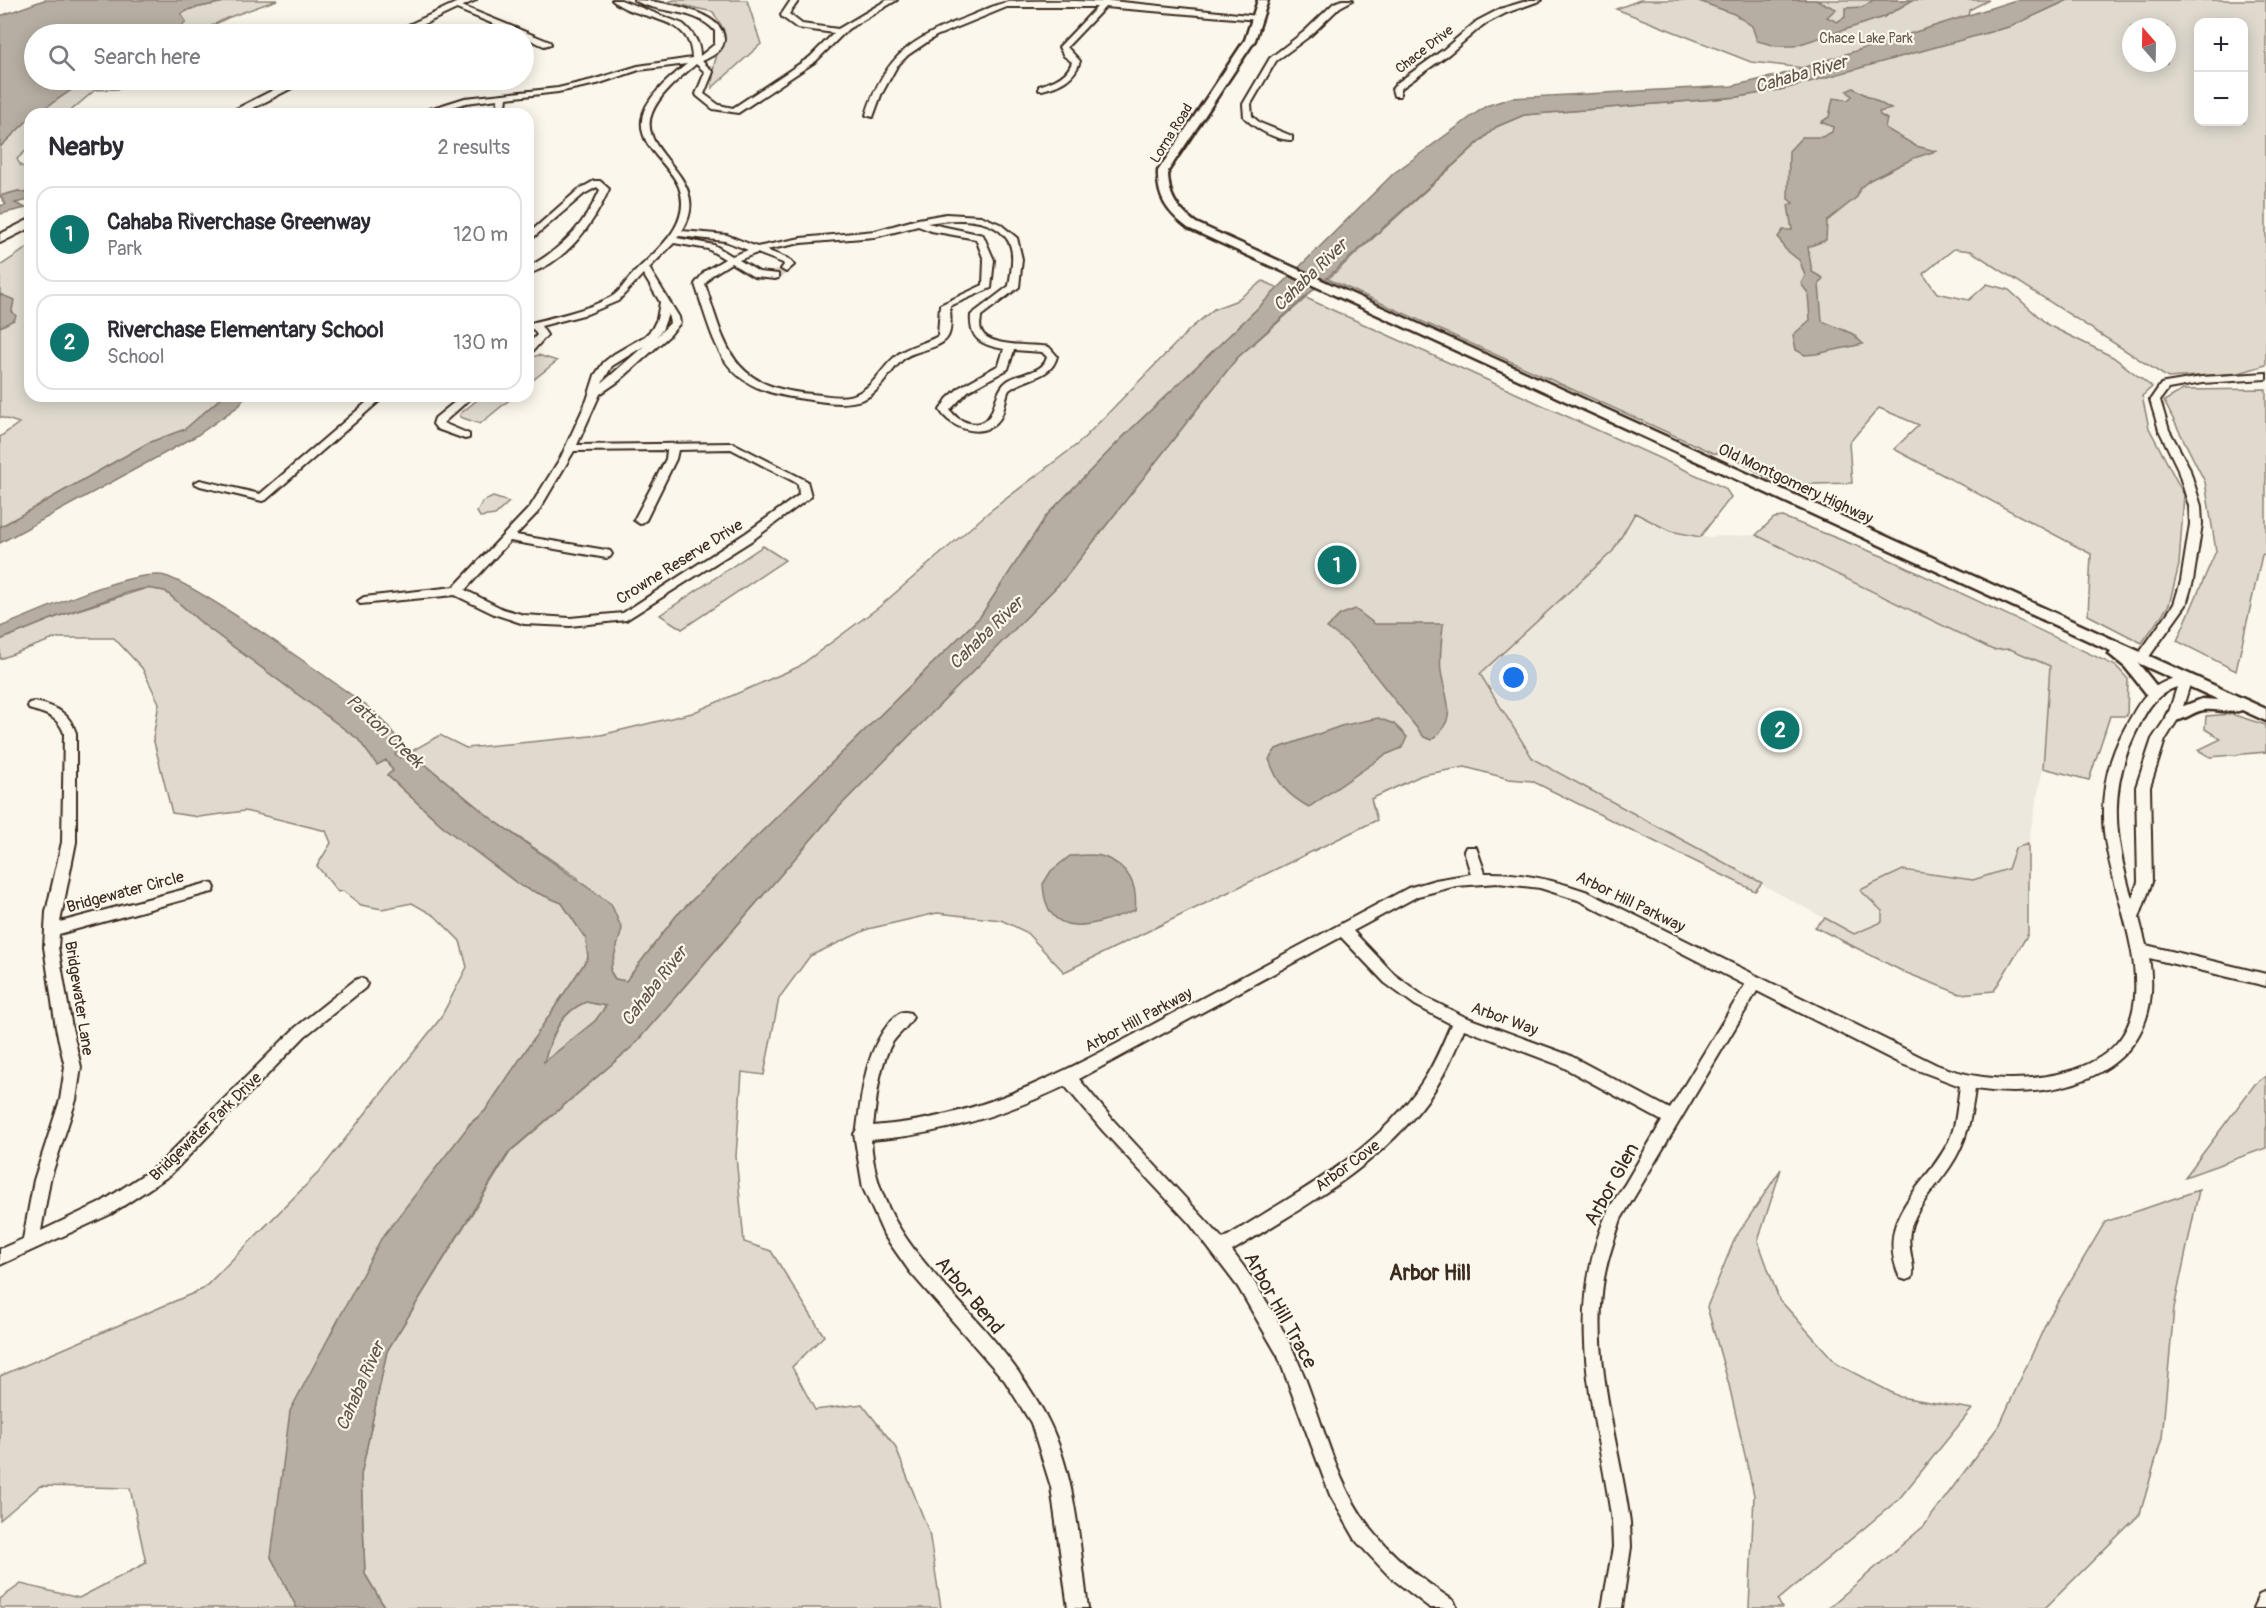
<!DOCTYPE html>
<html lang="en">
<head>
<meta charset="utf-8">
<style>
  :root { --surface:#fff; --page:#f7f7f7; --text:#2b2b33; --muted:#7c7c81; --line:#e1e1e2; --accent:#0f766e }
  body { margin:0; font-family:Pangolin,sans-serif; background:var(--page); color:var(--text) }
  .controls { position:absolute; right:18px; top:18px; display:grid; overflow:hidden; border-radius:12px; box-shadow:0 3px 15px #0003 }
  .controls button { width:54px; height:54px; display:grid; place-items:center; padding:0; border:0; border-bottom:2px solid var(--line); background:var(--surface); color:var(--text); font:30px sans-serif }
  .compass { position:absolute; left:2122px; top:18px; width:54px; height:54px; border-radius:50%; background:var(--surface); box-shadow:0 3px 15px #0003; rotate:340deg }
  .you { position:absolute; left:1514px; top:678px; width:21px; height:21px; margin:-15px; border:4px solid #fff; border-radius:50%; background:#1a73e8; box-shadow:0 0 0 9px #1a73e833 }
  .badge { display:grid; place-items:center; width:39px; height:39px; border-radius:50%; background:var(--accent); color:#fff; font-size:20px; font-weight:700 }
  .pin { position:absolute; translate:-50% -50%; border:3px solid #fff; box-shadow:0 2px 6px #0006 }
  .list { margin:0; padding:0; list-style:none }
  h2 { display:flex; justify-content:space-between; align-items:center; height:78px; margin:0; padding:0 24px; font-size:26px }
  h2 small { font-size:20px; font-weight:400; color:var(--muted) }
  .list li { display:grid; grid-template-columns:39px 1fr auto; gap:18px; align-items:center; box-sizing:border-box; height:96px; margin:0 12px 12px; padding:0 12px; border:2px solid var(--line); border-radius:18px }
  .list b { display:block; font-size:22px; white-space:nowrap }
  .list p { margin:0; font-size:20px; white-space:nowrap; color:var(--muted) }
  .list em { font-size:20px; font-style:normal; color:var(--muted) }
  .icon { flex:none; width:33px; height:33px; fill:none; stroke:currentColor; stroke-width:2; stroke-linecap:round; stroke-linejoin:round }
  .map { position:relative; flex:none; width:2266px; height:1608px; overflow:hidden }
  .search { position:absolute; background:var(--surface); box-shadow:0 3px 15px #0003; left:24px; top:24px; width:510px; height:66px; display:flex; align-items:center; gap:15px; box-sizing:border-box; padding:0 21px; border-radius:33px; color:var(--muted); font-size:22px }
  .panel { position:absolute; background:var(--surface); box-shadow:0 3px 15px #0003; left:24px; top:108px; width:510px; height:294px; border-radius:18px }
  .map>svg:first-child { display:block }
  .built { fill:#ede8dd }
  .green { fill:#dfd9ce; stroke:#8d8276; stroke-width:1.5; fill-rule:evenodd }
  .water { fill:#b6aea2; stroke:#85796d; stroke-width:1.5; fill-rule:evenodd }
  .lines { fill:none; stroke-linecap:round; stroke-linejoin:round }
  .minor-tunnel-far1 { stroke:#d5cec3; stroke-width:8; stroke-dasharray:8 4.5; stroke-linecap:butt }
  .minor-tunnel { stroke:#d5cec3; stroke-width:10; stroke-dasharray:10 5; stroke-linecap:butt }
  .minor-casing { stroke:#3b2a1e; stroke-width:4 }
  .tertiary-casing { stroke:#3b2a1e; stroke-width:5 }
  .secondary-casing { stroke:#3b2a1e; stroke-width:4 }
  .minor { fill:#fbf7ec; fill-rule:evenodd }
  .tertiary { fill:#fbf7ec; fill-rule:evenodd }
  .secondary { fill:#fbf7ec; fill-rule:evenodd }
  .labels { text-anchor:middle; stroke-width:4.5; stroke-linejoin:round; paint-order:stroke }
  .far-park-label { font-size:14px; fill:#64564a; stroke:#fbf7ec }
  .far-street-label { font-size:14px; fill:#3b2a1e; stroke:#fbf7ec }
  .street-label { font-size:16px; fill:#3b2a1e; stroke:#fbf7ec }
  .water-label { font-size:18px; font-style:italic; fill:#605246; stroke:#fbf7ec }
  .near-street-label { font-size:20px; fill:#3b2a1e; stroke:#fbf7ec }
  .near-neighbourhood-label { font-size:21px; font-weight:bold; fill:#3b2a1e; stroke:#fbf7ec }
</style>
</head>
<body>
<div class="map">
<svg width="2266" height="1608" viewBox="0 0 2266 1608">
  <rect width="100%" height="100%" fill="#fbf7ec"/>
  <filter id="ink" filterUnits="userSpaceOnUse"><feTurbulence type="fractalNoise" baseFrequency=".0167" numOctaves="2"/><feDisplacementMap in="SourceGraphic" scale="12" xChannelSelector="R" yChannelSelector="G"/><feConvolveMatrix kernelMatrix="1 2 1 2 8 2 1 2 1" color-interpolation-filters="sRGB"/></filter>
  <g filter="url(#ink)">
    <path class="built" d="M1635,513L1670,531L1700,537L1756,535L1993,650L2010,649L2050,666L2043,768L2028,844L2015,848L2008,869L1973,880L1903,870L1860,889L1882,911V922L1853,934L1533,759L1480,674L1613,551Z"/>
    <path class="green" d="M234,0H277L227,18L196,34H173L186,22L181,14L190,9Z
      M674,0H747L761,44L712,88L714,65L724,30L713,12L668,2Z
      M1640,0H1989L1969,10L1965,38L2012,26L2068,0H2266V365L2239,373L2168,378L1971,251L1954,249L1923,274L1937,293L1969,300L1987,284L2009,290L2048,325L2113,357L2152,387L2142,396L2149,428L2184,495L2179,565L2169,605L2142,643L2088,615L2091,554L1894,449L1919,425L1879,408L1849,443L1852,483L1778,485L1731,455L1713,453L1328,279L1496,127L1524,115L1738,97L1784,89L1839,72L1751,62L1616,9ZM2198,22H2244V122H2198ZM2131,27H2167V63H2131Z
      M86,80H136L118,89L95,90L67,114H36Z
      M30,118V147L17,159L21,166L30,169V194L18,191L0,196V147Z
      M30,246V396H223L186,429L148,443L0,527V437L19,423L0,417V266Z
      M1263,281L1279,288L1128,432L1047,515L980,617L676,916L626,981L615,979L610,971L613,956L578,878L492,819L410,752L440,735L466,748L601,735L692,713L798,667L879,607L990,511L1079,443L1190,329L1214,309L1235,301Z
      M1306,298L1725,488L1731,497L1700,537L1670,531L1635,513L1613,551L1480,674L1533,759L1762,883L1755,891L1532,781L1509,779L1465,767L1422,775L1371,799L1377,820L1064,972L1026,932L1001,920L937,913L868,929L810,956L779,998L764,1075L742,1072L736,1156L744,1242L771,1251L824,1336L792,1367L815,1410L862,1404L895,1446L929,1532L941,1608H385L365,1574L361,1475L387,1351L510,1152L633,1046L840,806L1065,578L1237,358Z
      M538,355L557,361L528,384V359Z
      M2266,389V553L2262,555L2236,671L2177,641L2216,551L2205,482L2164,401L2183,390Z
      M482,396H514L480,424L460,417V414Z
      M493,497L509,502L495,515L480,517L477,512L482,502Z
      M1783,517L1882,556L2116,666L2128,679L2127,716H2110L2089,780L2043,768L2050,666L2010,649L1993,650L1756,535L1774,518Z
      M763,546L785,560L682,629L660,615Z
      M147,588L165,591L204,625L358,739L377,764L386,760L393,771L387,775L446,829L521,886L562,903L586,939L588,958L485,1111L469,1124L271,1557L297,1608H0V1599L21,1584L79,1598L146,1563L130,1488L40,1486L0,1520V1376L203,1289L319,1172L440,1019L467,967L460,941L435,916L412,903L382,909L361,905L343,891L338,892L317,866L331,843L326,831L245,811L199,817L172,813L153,738L159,703L142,668L114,638H56L0,659V640L59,616Z
      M2231,714L2266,725V752L2210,757L2198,750L2221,739L2205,729L2206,716Z
      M2028,844V934L1994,991L1960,994L1904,972L1815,927L1825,918L1854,934L1882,922V911L1860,890L1903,870L1973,880L2008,869L2015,848Z
      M586,1002L607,1006L595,1021L543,1063C553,1037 558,1013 586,1002Z
      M2266,1076V1148L2185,1177L2255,1084Z
      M1781,1169L1758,1241L1779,1299L1837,1364L1900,1397L1972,1409L1899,1499L1778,1600L1782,1608H1749L1754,1495L1729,1385L1707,1307L1735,1238Z
      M2199,1190L2174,1308L2162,1438L2140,1514L2045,1608H1828L1924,1526L2000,1424L2049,1317L2105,1222Z"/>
    <path class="water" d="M44,0H234L190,9L181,14L186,22L173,34H34V80H86L36,114H30V118L0,147V16Z
      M1696,0H1816L1836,9L1827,17L1837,22L1845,17V8L1863,7L1873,0H1913L1884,17L1794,46H1776L1757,41L1752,26L1734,14Z
      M2016,0H2068L2012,26L1784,89L1738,97L1524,115L1496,127L1237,358L1065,578L840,806L633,1046L509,1152L387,1351L361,1475L365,1574L385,1608H297L271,1557L290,1411L381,1239L470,1124L485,1111L588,958L586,939L562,903L521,886L446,829L387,775L393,771L386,760L377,765L358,739L204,625L165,591L147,588L129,592L59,616L0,640V627C39,612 121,573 160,575C185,575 349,692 377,714C387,723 395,736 403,746L395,754L400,758L410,752L492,819L611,904L622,929L610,971L615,979L626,981L676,916L980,617L1047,515L1128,432L1258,308L1394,173L1486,106L1511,98L1732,86L1780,75ZM586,1002L606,1006L595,1021L544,1062C551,1037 560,1012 586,1002Z
      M1853,88L1891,109L1879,112L1880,115L1887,119L1885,128L1916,146L1936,151L1914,158L1870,180L1860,188L1857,197L1827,221L1826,240L1808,247L1812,272L1823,278L1819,284L1822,321L1853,334L1863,344L1816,354L1805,355L1796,350L1793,335L1810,320L1808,293L1801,284L1805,276L1800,261L1785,249L1778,237L1783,230H1792L1788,205L1793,203L1788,199L1789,151L1802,137H1822L1832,132L1833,127L1821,122L1829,117L1833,98L1848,100L1852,96L1847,91Z
      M18,191L30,194V200L15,203L26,208L0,214V206L6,204L0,196Z
      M0,294L14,300L12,311L16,316L14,320L0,327Z
      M223,396H245L240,405L196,436L0,543V527L148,443L185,429Z
      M1355,609L1375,624H1443C1442,639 1439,656 1441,671C1445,700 1460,717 1432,740L1424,737L1351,645L1327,628L1340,615Z
      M1378,718L1394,724L1407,737L1402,748L1385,755L1309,807C1287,795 1277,783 1269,759L1276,749L1341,726Z
      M1070,856C1079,856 1095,853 1104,857C1129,866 1138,886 1135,910C1097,924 1046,945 1043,884L1051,871Z"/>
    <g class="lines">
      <path class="minor-tunnel-far1" d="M778,274L786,269"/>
      <path class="minor-tunnel" d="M775,276L780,273"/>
      <g class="minor-casing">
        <path id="minor" d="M612,0H621L683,24C693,33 700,42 700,56L715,44V31C694,7 659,15 634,0C656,0 724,11 724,39C724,51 711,57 702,61L713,72L704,94L719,105L733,108L810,57L834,33L797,28L782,17L781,15L791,0H799L789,14L802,24L838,29L887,0H897L848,29L816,61L738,113L713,109L697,96L696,94L705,72L696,64C680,78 660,93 652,113C635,154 716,177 682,231L727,235L757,247L801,238L875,231L918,219L946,214L981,216L1000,224L1017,238L1022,259L1019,287L981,316C981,320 979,326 981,330C987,348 1034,344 1049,347L1057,356C1052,379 1025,377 1009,390C1004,399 1006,412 998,421C982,440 950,428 940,410L947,399L960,387L999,365L1004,349C982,345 969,340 971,315L1009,286C1011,272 1016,251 1007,239C991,215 951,219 927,223L983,235L994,260L991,288L950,306C950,315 952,326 949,334C944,349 918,349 906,357C890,369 882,391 864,399C846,406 823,402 804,399C722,389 718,354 695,284L705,271L725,259L708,249L674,243L649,268L679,317L680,323L670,335L619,381L600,394L577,445L733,443L807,481L811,496L809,498L754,539L626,620L570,626L524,624L494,614L455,595L360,604L358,601L364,597L454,587L530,507L561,457L587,400L595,375L604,362L614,354L645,336L652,329L657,319L660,302L643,274L618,301L587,314L541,326L547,335L532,352L528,353V344L537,335L533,329L528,330V324C555,316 586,311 611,297C620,292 625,282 633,274C655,251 693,225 679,187C670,164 639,148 642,120C644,98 671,77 687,64L639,70L597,84L558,92L507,98L505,114H497L498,99L466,103L427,114H414L465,98L558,88L592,80L638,66L692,58C691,12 638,23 612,0ZM918,226L931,231L976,239L984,260L983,285L940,305L938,336C925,344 909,345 897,355C883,366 874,386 858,393C845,400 826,395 812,394C732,387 727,352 705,284L712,275L731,263L754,277L775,279L778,278V274L759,272L739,260L757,253L783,263L784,265L781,269L786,272L794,265L789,259L766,250L801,243L875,237ZM679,236L725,241L748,250L732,256L714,245L677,238ZM668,314L670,323L656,337L662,330ZM644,346L602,383L612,366ZM1014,350L1042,352L1047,357C1043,374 1021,372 1009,380C989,392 1000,429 969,423C961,421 955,417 950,410L968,391L1008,369ZM731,449L793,481L798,484L799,495L746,533L623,613L570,618L524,615L503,609L465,590L510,541L606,558L610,557L612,554L610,551L606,550L516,535L538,512L574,451L667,450L666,459L634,520L640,524L646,520L676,459L678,450Z
          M1102,0L1258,16L1262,18L1258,20L1105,7L1067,47L1080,61C1075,79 1059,86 1042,90H1039V86C1053,81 1067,77 1072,62L1064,56L1059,47L1097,7H1007L936,36L908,55L897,66L881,95L873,117L866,115C885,54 913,38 970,16C983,11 995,4 1009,2C1039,0 1071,1 1101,2Z
          M1342,0H1353L1340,7L1311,35L1276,61L1251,104L1252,116L1260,123L1292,136V140C1277,141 1254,128 1244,117L1243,104L1270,58L1305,31L1334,3Z
          M1530,0H1542L1506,13L1483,25L1449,54L1403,87L1400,89V96H1394L1392,89L1397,83L1443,50L1477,21L1500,9Z
          M457,4L550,42L551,44L544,46L524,37V34H518L454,8L453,6Z
          M594,181H600L609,189C594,224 566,262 528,274V267C561,250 585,224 600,190L597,187L584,194L528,242V234L578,190Z
          M2266,373V379L2202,383L2168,389L2160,400L2169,430L2189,467L2201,506L2202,524L2193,581L2186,605L2146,661H2138L2136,658L2138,655L2174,604L2181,581L2190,524L2189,506L2177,467L2159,430L2150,400L2161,384L2165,383L2202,377Z
          M374,396H385L266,500L262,501L200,486L194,483L200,480L260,494Z
          M462,396H473L443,423L469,434V438L465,439L437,429L433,424L435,418Z
          M2186,674L2192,678L2180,716L2165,740L2150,787L2152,882L2139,918L2146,945L2266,974V986L2149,958C2168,1069 2066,1103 1975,1089C1971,1118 1967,1142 1950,1167C1938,1185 1920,1202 1912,1224C1904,1245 1917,1266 1912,1278L1906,1280L1900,1278C1873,1216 1925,1189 1949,1141C1957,1124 1957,1104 1960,1086L1899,1063L1757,991L1621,1219C1613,1244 1604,1268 1602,1294C1594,1370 1620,1448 1630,1522L1631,1547L1622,1608H1602L1613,1547L1612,1522C1597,1414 1562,1322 1606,1215C1611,1204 1618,1194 1625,1184C1637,1163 1650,1142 1662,1121L1559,1065L1464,1029C1454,1053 1444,1077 1429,1098C1379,1167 1303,1207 1232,1251C1262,1290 1287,1333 1305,1378C1325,1430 1337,1485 1371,1529C1394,1558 1423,1581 1454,1601L1457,1608H1430L1390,1577L1357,1542L1330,1495L1278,1356L1238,1287L1190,1224L1103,1131L1065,1086C1004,1115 940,1135 871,1140C876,1224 934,1272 986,1331C1007,1355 1026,1381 1042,1409C1076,1467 1079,1543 1088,1608H1068L1051,1487L1031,1423L1005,1381L910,1272L884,1235L863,1188L854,1134L857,1129C862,1092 865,1051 891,1021C897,1015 901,1010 910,1013L913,1017C908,1027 898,1034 892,1043C878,1068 877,1099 873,1126C989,1118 1080,1063 1180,1010C1256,969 1332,929 1408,888L1435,880L1471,874L1464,851L1466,847H1476L1485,873C1521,872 1554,880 1588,892L1937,1065C1978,1081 2024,1083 2066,1072C2188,1038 2114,914 2104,833C2100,796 2107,761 2125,728C2143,695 2148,685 2186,674ZM2177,687L2168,715L2152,739L2136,787L2138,882L2132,898C2113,834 2108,784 2140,724C2149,706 2157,694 2177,687ZM1498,883L1540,888L1578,900L1745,985L1670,1109L1569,1055L1465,1017L1425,997L1395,975L1353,931L1418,896L1456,886ZM1341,937L1385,983L1415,1005L1451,1024C1443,1043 1435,1063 1423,1081C1376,1154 1294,1194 1223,1239L1114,1121L1079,1079Z
          M34,702C55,706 69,712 76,733V842L60,922L208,883L213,884L215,888L213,892L208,893L59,934L58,947L72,1028L81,1067L76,1100L50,1180L41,1231L100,1203L158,1165L295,1028L355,980L360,978L365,980L367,984L365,988L305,1036L170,1175L111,1214L0,1265V1249L23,1239L34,1180L60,1100L65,1067L56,1028L44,947L46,912L62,842L64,733C58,716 45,714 29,709L28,706L29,703Z
          M2266,1592V1608H2253L2259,1595Z"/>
      </g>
      <g class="tertiary-casing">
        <path id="tertiary" d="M1258,0H1268L1255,40L1168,171C1168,196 1176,208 1196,223L2266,709V721L2242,710C2230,715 2217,708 2204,710C2192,711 2182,724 2168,720L2166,716L2168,712L2202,699L2219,700L2138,663L2162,693L2154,698L2149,697L2125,667L2109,654L2111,651L1188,228C1167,212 1157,198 1158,171L1245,40Z"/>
      </g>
      <g class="secondary-casing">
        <path id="secondary" d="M462,0H476L403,34H389Z
          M293,80H307L242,114H226Z
          M30,219V228L0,243V234Z"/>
      </g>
      <use href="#minor" class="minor"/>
      <use href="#tertiary" class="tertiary"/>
      <use href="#secondary" class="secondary"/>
    </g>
  </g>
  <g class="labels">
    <g class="far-park-label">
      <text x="1866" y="43">Chace Lake Park</text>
    </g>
    <g class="far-street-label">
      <text transform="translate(1424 49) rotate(-38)" y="5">Chace Drive</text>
      <text transform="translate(1171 133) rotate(-58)" y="5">Lorna Road</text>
    </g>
    <g class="street-label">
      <text transform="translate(1796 483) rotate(25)" y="6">Old Montgomery Highway</text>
      <text transform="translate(679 561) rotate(-32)" y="6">Crowne Reserve Drive</text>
      <text transform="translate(125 891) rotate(-15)" y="6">Bridgewater Circle</text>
      <text transform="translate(1631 901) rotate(26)" y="6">Arbor Hill Parkway</text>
      <text transform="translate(80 998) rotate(81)" y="6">Bridgewater Lane</text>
      <text transform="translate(1505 1018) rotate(20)" y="6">Arbor Way</text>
      <text transform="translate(1138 1019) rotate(-28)" y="6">Arbor Hill Parkway</text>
      <text transform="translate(205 1126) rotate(-44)" y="6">Bridgewater Park Drive</text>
      <text transform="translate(1347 1165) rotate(-36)" y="6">Arbor Cove</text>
    </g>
    <g class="water-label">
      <text transform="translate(1801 74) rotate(-16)" y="6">Cahaba River</text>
      <text transform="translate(1310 275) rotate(-44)" y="6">Cahaba River</text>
      <text transform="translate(986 633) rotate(-44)" y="6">Cahaba River</text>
      <text transform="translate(385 731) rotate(43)" y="6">Patton Creek</text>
      <text transform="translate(654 986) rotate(-52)" y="6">Cahaba River</text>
      <text transform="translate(360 1386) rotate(-66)" y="6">Cahaba River</text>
    </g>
    <g class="near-street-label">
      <text transform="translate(1611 1184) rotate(-61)" y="7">Arbor Glen</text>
      <text transform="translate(970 1295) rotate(50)" y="7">Arbor Bend</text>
      <text transform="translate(1281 1310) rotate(61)" y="7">Arbor Hill Trace</text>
    </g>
    <g class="near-neighbourhood-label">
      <text x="1430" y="1280">Arbor Hill</text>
    </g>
  </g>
</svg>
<div class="controls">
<button>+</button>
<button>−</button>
</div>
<svg class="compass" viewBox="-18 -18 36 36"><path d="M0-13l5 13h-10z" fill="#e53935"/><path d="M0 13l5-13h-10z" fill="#7c7c81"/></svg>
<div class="you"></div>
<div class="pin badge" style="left:1337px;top:565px">1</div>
<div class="pin badge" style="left:1780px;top:730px">2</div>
<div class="search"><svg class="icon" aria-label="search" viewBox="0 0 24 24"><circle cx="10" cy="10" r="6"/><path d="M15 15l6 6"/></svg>Search here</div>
<section class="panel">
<h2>Nearby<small>2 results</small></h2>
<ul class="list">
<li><span class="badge">1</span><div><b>Cahaba Riverchase Greenway</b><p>Park</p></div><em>120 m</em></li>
<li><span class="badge">2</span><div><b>Riverchase Elementary School</b><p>School</p></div><em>130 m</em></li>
</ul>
</section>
</div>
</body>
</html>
